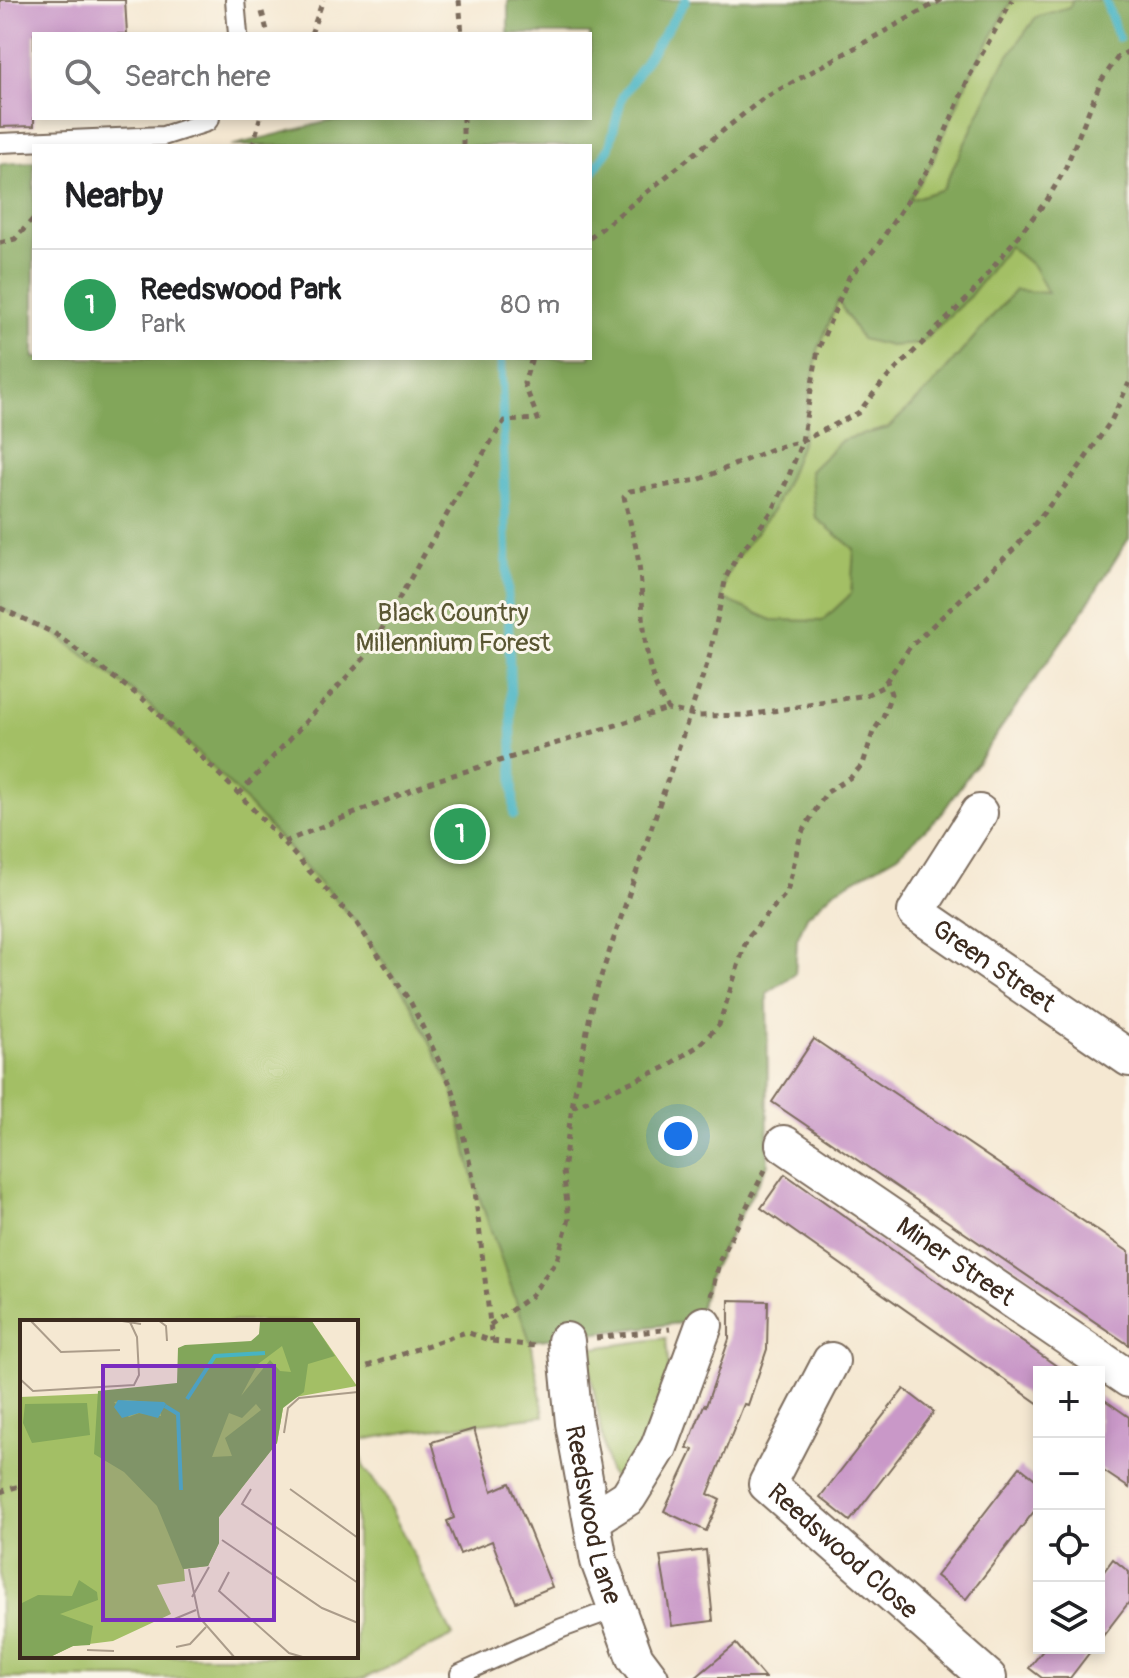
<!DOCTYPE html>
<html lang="en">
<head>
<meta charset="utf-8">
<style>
  :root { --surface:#fff; --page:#f2f2f2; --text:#202124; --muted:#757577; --line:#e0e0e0; --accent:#1a73e8 }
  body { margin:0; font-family:Pangolin,sans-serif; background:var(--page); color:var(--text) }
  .controls { position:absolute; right:24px; bottom:24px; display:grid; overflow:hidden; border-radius:0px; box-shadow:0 4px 12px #0003 }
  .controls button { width:72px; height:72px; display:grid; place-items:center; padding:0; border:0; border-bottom:2px solid var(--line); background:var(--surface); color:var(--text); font:40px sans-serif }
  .you { position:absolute; left:678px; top:1136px; width:28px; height:28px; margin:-20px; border:6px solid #fff; border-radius:50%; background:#1a73e8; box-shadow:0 0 0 12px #1a73e833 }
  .badge { display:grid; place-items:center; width:52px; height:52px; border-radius:50%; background:var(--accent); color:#fff; font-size:26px; font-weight:700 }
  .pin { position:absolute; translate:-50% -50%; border:4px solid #fff; box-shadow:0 2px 8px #0006 }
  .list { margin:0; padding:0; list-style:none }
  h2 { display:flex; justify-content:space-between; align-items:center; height:104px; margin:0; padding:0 32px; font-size:34px }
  h2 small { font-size:26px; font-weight:400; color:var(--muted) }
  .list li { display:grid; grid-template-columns:52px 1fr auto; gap:24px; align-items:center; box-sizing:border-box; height:112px; padding:0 32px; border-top:2px solid var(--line) }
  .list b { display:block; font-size:30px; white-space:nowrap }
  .list p { margin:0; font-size:26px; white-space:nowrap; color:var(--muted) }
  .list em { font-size:26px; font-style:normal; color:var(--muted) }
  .icon { flex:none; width:44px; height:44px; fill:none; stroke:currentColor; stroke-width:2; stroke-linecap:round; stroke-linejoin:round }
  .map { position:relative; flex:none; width:1129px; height:1678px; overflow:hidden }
  .search { position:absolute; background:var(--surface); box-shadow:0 4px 12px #0003; left:32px; top:32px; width:560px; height:88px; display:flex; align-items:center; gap:20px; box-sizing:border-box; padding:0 28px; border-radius:0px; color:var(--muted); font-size:30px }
  .panel { position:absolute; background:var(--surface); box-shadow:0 4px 12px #0003; left:32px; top:144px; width:560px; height:216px; border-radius:0px }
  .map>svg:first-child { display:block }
  .green { fill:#a3bf65; stroke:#6f7442; stroke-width:2; fill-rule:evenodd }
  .forest { fill:#82a65a; stroke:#5e683c; stroke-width:2; fill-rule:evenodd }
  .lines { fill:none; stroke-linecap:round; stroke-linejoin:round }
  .stream { stroke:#47b4c3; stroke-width:9 }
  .building { fill:#c998c8 }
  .service-casing { stroke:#7c6c5d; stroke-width:22 }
  .minor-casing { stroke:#7c6c5d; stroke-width:40 }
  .path { stroke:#7c6c5d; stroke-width:5; stroke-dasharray:6 6; stroke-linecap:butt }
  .service { stroke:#fff; stroke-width:18 }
  .minor { stroke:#fff; stroke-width:36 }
  .labels { text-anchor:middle; stroke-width:6; stroke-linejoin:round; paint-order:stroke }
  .park-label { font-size:26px; fill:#5a5733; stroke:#fbf7ec }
  .street-label { font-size:26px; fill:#3b2a1e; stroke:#fbf7ec }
  .inset-river { fill:none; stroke:#47b4c3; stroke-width:4 }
  .inset-road { fill:none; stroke:#ab9c8a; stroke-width:2 }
  .view { fill:#7b2cbf; fill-opacity:0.15; stroke:#7b2cbf; stroke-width:4 }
  .inset-edge { fill:none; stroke:#3b2a1e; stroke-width:4 }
</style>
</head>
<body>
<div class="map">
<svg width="1129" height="1678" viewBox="0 0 1129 1678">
  <rect width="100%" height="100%" fill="#fbf7ec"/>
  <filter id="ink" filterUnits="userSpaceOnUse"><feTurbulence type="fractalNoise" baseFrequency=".0125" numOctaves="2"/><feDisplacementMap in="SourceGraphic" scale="16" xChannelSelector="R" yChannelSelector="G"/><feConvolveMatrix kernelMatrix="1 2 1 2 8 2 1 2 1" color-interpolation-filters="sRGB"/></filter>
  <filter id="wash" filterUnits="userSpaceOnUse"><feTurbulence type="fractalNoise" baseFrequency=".006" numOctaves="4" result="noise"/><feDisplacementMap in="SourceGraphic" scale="32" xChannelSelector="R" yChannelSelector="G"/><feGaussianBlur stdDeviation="1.8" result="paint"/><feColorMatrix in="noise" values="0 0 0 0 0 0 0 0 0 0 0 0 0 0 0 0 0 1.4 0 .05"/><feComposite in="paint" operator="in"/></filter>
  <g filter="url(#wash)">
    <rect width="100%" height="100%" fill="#f5e8d2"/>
    <path class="green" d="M534,0H1129V538L1084,609L941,814L898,855L834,891L807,916L797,939L795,974L767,993L768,1099L765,1164L711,1271L696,1321L531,1341L544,1416L412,1431L357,1441L363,1466L383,1493L453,1636L365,1678H0V181L34,358H590V34ZM22,1322H356V1656H22Z
      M666,1338L670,1382L660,1419L622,1475L613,1477L609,1471L586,1349Z"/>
    <path class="forest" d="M508,0H1012L969,77L932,163L909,200L943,189L1003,64L1036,17L1069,7L1073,0H1129V538L1084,609L941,814L898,855L834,891L807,916L797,939L795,974L767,993L768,1164L711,1271L696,1321L530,1341L474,1182L453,1090L411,1003L356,922L239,794L143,699L54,633L0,608V164L34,162V358H590V146H231L326,122L365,118H590V34H508ZM1009,246L1034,267L1048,293L1015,290L931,387L888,428L842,440L810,471L816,518L854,549L851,594L822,621L772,620L722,598L726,577L735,560L773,510L788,478L802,441L818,350L838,301L861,339L890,346L920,344L970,296Z"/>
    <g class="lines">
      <path class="stream" d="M1105,0L1119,38
        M590,176L609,148L622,97L686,0
        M501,358L514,815"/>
    </g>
    <g id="blocks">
      <path class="building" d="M0,0H125L127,34H34V126L0,127Z
        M814,1039L1129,1252V1345L772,1102Z
        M785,1174L1065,1372H1039V1404L761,1208Z
        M729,1300L768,1301L767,1349L748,1405L744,1404L708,1494L720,1500L706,1531L664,1511L693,1450L687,1448L704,1405L706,1406L729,1339Z
        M904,1389L934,1412L850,1521L820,1497Z
        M1099,1396L1129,1417V1488L1099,1468Z
        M474,1429L492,1491L510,1483L552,1587L516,1602L492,1541L460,1554L447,1521L454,1518L432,1442Z
        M1020,1467L1039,1482V1505L966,1599L936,1576Z
        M706,1550L713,1621L672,1626L660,1556Z
        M1113,1559L1129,1572V1602L1099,1641V1578Z
        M736,1644L765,1678H695Z
        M1045,1648H1093L1070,1678H1042L1029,1668Z"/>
    </g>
  </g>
  <g filter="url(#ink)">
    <use href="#blocks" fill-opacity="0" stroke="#7c6c5d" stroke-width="2"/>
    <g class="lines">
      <g class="service-casing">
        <path id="service" d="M235,0L238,34
          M0,143L163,136L207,122L210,118
          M460,1674L562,1628L617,1608"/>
      </g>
      <g class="minor-casing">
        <g id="minor">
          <path id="s1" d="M979,813L916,912L1129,1058"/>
          <path id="s2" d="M784,1144L1129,1379"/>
          <path id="s3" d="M566,1341L574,1423L599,1561L635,1658L650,1678"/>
          <path id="s4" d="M831,1361L767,1484L988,1678"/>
          <path d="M592,1520L628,1497L659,1447L704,1325"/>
        </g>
      </g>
      <path class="path" d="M459,0L462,34
        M262,12L268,34
        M311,34L323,0
        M1129,51L1118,57L1101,81L1065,169L1047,200L970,296L883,382L858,413L802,441L772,449L698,480L630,491L624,497C629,517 634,537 638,558C646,608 638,665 668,709L699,716L749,715L866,695L882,687L910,647L1017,546L1073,476L1111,421L1129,383
        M253,146L260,118
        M463,146V118
        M590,238L761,100L941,0
        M0,243L15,239L34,218
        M0,608L54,633L143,699L239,794L356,922L411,1003L453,1090L474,1182L492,1341
        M239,794L367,655L463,486L504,421L538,419L524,383L532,358
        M284,842L434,781L668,709
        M572,1107L664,1068L698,1046L719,1025L747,938L787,892L801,834L826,793L851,777L863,764L873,732L883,717L891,694L887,681
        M711,1296L719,1262L765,1170
        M490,1325L530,1297L557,1260L569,1219L563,1171L572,1107L593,1000L709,658L726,577L735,560L773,510L788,478L802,441L818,350L849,277L876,248L932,163L969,77L1012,0
        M596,1338L670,1329
        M356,1370L466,1332L492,1341L535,1346
        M0,1492L22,1485"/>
      <use href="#service" class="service"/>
      <use href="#minor" class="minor"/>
    </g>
  </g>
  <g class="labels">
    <g class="park-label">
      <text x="453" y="621">Black Country<tspan x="453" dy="30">Millennium Forest</tspan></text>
    </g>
    <g class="street-label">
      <text dy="9" stroke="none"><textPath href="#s1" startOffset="212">Green Street</textPath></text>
      <text dy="9" stroke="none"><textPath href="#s2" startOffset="208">Miner Street</textPath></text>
      <text dy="9" stroke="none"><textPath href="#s3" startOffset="176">Reedswood Lane</textPath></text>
      <text dy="9" stroke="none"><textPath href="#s4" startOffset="240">Reedswood Close</textPath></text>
    </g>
  </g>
  <g transform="translate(20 1320)">
    <rect width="338" height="338" fill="#f5e8d2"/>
    <path d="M271,0H291L337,66L270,78L263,88L257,123L199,197V223L188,246L164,249L165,261L137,265L151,294L93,321L53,326L28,338H0V77L164,70Z" fill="#a3bf65"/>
    <path d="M291,0L315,36L288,44L284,72L263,88L257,123L199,197V223L188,246L163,249L137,186L104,152L74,134L78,71L157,63L158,28L165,25L231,21L239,14L240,2ZM262,26L271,52L260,51L250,40L221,76L238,44ZM107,80L139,83L141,96L119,93L109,97L94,82ZM236,84L241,90L205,118L212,136L192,137L209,93L222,98ZM67,83L70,115L12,123L3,103L5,84ZM59,260L77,272L78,280L40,294L73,306L70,325L53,326L28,338H0V284L18,275L52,276Z" fill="#82a65a" fill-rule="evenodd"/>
    <path d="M98,80L144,82L146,84L138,98L119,93L102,98L94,87Z" fill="#47b4c3"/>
    <path class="inset-river" d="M167,79L195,36L245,33M145,86L158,94L161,170"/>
    <path class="inset-road" d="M10,0L41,32L100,30M96,0L121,4M138,0L146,6L147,21M0,59L13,71L114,65L119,55L117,17L109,0M264,113L268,88L279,78L338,72M231,169L222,184L338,263M270,169L338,218M202,220L302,288L338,303M169,249L179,297L215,338M209,252L199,271L269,333L286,338M172,277L189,247M152,300L176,290M156,327L170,324L186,307M67,330L94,331"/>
    <path class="view" d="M83,46H254V300H83Z"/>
    <rect width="338" height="338" class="inset-edge"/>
  </g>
</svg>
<div class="controls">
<button>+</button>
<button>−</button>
<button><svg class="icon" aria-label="locate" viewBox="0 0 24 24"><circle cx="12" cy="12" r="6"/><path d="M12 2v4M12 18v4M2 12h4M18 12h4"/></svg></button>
<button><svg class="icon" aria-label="layers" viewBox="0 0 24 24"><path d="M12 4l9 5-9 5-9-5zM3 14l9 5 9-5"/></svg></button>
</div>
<div class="you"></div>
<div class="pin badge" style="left:460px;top:834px;background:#2e9e5b">1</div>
<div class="search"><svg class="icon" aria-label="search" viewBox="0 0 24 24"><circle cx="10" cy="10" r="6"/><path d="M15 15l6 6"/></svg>Search here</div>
<section class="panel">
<h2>Nearby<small></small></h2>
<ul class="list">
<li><span class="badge" style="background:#2e9e5b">1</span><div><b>Reedswood Park</b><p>Park</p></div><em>80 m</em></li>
</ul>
</section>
</div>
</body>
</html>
